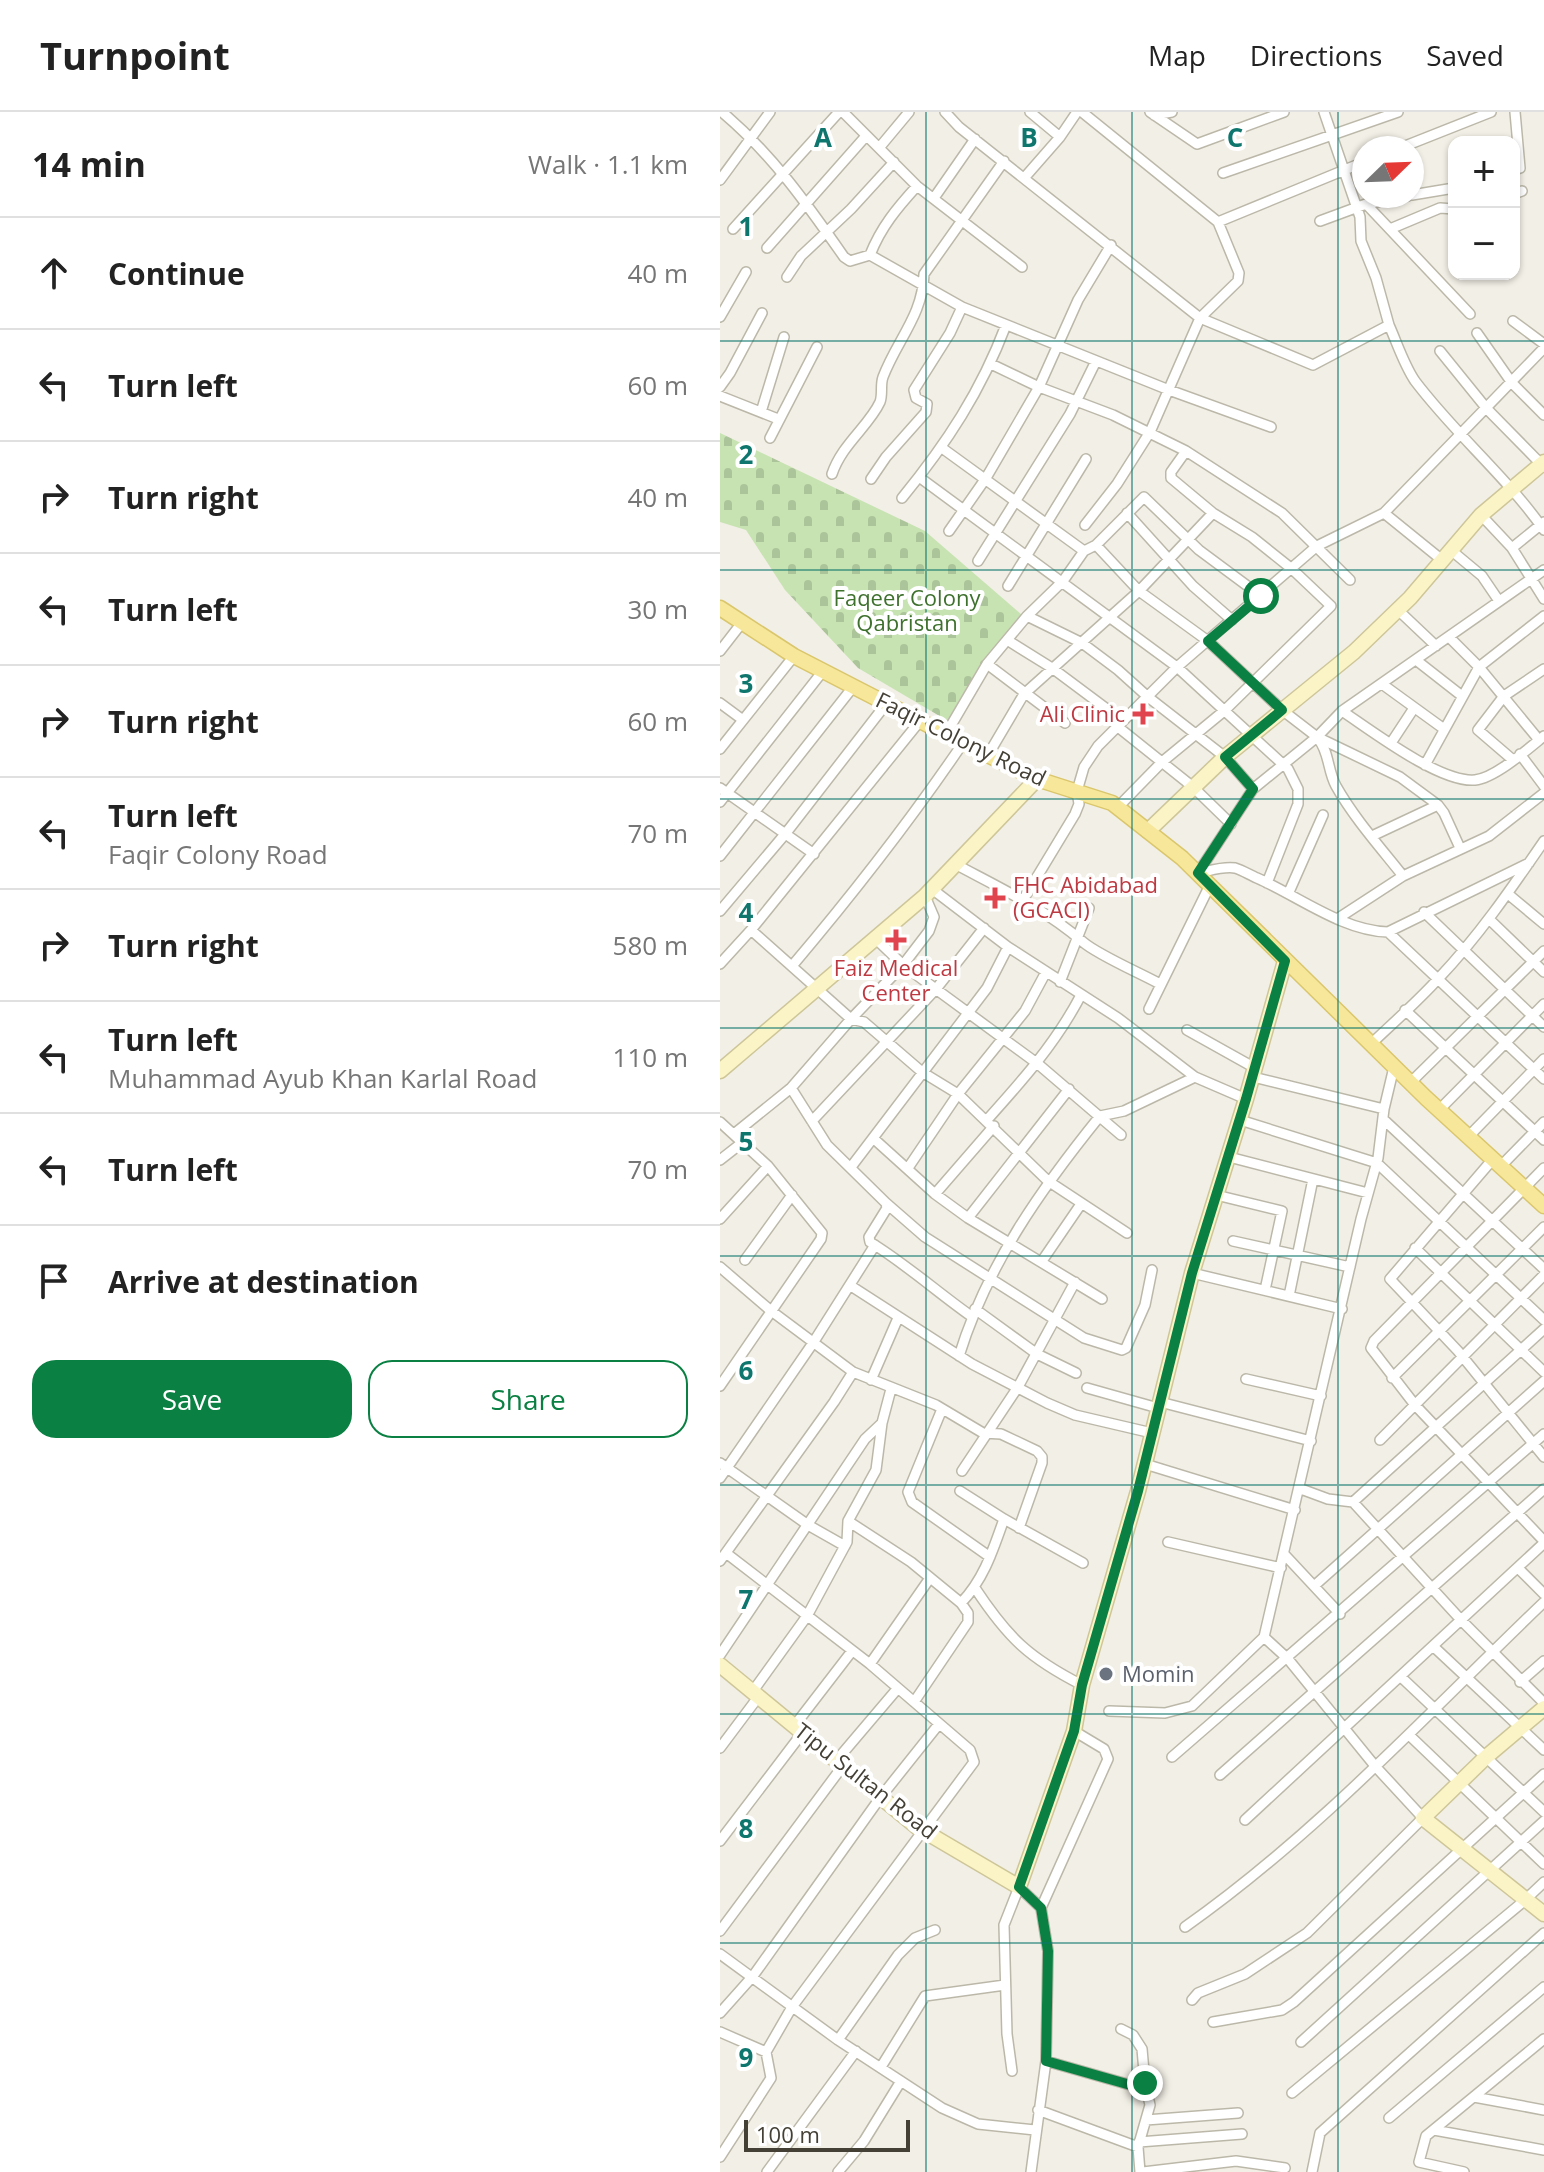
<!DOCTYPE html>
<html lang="en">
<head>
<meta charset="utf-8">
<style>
  :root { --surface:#fff; --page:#f2f2f2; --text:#222; --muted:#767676; --line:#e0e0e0; --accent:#0b8043 }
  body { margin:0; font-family:"Open Sans",sans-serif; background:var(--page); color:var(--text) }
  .controls { position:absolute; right:24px; top:24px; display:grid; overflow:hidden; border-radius:16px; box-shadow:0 2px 6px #0004 }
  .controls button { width:72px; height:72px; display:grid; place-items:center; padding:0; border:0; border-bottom:2px solid var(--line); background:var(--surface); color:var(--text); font:40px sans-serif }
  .compass { position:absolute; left:632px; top:24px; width:72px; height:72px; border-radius:50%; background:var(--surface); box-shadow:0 2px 6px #0004; rotate:67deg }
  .scale { position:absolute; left:24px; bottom:20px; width:166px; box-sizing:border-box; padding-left:8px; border:4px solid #444036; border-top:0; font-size:22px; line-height:28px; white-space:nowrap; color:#444036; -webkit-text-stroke:6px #fff; paint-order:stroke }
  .stop { position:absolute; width:24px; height:24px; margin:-18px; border:6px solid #0b8043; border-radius:50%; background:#fff }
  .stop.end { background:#0b8043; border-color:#fff; box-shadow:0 2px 8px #0008 }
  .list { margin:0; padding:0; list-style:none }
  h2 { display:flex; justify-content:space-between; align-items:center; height:104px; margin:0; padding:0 32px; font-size:34px }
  h2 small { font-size:26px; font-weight:400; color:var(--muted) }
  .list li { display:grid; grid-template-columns:52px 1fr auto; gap:24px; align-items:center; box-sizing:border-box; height:112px; padding:0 32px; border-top:2px solid var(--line) }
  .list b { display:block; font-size:30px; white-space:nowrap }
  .list p { margin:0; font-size:26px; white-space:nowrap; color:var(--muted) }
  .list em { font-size:26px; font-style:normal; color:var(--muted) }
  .actions { display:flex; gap:16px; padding:24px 32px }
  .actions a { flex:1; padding:18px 0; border:2px solid var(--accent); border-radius:24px; text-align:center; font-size:28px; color:var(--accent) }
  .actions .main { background:var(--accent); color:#fff }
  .icon { flex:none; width:44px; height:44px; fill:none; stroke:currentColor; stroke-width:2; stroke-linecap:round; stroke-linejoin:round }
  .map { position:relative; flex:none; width:824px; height:2060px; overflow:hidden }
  header { display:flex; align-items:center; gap:48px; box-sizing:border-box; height:112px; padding:0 40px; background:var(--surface); border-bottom:2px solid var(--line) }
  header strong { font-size:38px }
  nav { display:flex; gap:44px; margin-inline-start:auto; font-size:28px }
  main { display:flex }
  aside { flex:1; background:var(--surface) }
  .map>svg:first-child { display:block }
  .cemetery { fill:url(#cemetery-stones) }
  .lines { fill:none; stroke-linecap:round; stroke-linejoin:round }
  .street-casing { stroke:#bcb8a9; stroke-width:12 }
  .secondary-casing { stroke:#cec699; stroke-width:17 }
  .primary-casing { stroke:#dac66c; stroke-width:17 }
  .street { stroke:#fff; stroke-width:9 }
  .secondary { stroke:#faf4c7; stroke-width:14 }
  .primary { stroke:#f6e79a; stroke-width:14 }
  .route { stroke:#0b8043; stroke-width:10 }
  .grid { fill:none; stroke:#0f766e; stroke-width:2; stroke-opacity:0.55 }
  .health-dot { fill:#e0444e; stroke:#fff; stroke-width:3 }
  .worship-dot { fill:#6b7280; stroke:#fff; stroke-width:3 }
  .labels { text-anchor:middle; stroke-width:8; stroke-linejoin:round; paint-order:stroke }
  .park-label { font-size:22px; fill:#3f712e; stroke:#fff }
  .health-label { font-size:22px; fill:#be3a42; stroke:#fff; text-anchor:end }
  .street-label { font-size:22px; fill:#444036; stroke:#fff }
  .worship-label { font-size:22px; fill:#5b616d; stroke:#fff; text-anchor:start }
  .grid-label { font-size:26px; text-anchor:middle; font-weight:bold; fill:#0f766e; stroke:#fff; stroke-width:8; stroke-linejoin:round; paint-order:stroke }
</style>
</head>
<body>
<header>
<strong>Turnpoint</strong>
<nav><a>Map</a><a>Directions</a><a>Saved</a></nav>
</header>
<main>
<aside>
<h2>14 min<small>Walk · 1.1 km</small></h2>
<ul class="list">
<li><svg class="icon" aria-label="ahead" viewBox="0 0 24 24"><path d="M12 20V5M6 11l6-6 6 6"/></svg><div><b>Continue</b></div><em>40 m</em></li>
<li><svg class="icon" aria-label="left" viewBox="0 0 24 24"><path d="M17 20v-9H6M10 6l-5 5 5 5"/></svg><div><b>Turn left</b></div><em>60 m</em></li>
<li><svg class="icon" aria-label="right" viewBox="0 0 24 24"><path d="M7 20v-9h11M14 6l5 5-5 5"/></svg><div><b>Turn right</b></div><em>40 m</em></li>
<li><svg class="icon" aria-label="left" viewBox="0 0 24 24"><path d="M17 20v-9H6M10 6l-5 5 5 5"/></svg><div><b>Turn left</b></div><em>30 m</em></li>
<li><svg class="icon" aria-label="right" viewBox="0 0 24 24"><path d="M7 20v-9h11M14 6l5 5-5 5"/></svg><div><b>Turn right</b></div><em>60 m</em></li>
<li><svg class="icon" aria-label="left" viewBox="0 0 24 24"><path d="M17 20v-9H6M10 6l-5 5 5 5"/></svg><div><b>Turn left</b><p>Faqir Colony Road</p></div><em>70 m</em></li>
<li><svg class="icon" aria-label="right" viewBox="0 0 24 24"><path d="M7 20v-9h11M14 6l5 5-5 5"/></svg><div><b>Turn right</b></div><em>580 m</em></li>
<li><svg class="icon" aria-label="left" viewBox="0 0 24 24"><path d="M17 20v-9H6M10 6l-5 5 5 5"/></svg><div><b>Turn left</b><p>Muhammad Ayub Khan Karlal Road</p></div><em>110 m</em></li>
<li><svg class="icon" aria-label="left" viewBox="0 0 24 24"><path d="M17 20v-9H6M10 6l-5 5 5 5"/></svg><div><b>Turn left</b></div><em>70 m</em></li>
<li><svg class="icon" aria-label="arrive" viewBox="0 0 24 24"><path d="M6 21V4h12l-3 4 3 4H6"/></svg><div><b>Arrive at destination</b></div></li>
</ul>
<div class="actions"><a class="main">Save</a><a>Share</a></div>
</aside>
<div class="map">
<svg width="824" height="2060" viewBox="0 0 824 2060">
  <defs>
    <pattern id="cemetery-stones" width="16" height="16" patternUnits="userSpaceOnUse" patternTransform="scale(2)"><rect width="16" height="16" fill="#c7e3b2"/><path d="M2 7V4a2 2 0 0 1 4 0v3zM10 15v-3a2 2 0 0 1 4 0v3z" fill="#acc49a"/></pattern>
  </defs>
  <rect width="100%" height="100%" fill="#f2efe6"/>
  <path class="cemetery" d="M0,321L205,419L302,503L262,552L228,609L138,556L65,478L26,418L0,410Z"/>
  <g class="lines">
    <g class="street-casing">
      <path id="street" d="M2,0C52,42 87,92 124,145L130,149L150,143L242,195L449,278L551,315
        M123,0L197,74L302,155
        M225,0L239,15L480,206L593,253L669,213L656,166L641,129L640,105L604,0
        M310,0L340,25
        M362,0L498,110L519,161L518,169L480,206L430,320L397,372L365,413
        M430,0L477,32L564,0
        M434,3L452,0
        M159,36L189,0
        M680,36L771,0
        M794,58L800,56L795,0
        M503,61L678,0
        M305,65L340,25L357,0
        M0,68L50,0
        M794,82L802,79
        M692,83L734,76
        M214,86L255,27
        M646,92L750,202
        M600,109L646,92L688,84
        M498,110L644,50
        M13,117L119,0
        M670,117L720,96L734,97
        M47,136L146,24
        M150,143C161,115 177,96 197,74
        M67,165L81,144L131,97L174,50
        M0,205L26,160
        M793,209L824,232
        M669,213C677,231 684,253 695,269C735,322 786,364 824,418
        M757,221L792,271L824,303
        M720,239L767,297L824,355
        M271,252L319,275L393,303L466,339L562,401L630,468
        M0,275L10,261L42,201
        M0,284L58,307
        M41,300L64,225
        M50,326L97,235
        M222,336L364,439
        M112,362C122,332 149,314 160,290C163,282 160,273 163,265C177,228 203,203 204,162L284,49
        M199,365L457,555L568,657L578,677V692L547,771
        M151,367L166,345L206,300L207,292L196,286L194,278L230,221L242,195
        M182,386C227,331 261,279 286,213
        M407,401L473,474L512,508
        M664,401L722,448
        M761,403L792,436L824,487
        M229,419L266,366L319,275L358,188L391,133
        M376,433L419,479L488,529L562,598L597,625L680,665L718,693L724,701L740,736
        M792,436L824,410
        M732,439L762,464L779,489
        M258,449L350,302L376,249
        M288,474L366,347
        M678,498L716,534
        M307,504L362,531L398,558L428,585L505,645L533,677
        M729,525L759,555L819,628
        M287,528L332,556L403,609
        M0,539L21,512
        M696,548L742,584
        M267,552L345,611
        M662,572L724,617
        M0,591L23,608
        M622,599C652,619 720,671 755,668C775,666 808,637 824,624
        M398,615L473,675L511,712
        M226,622L267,552L307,504L343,469L364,439L376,433L424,385L479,438L541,484
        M599,628C609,640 608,660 616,674C634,706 660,735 683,764
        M671,631L694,596
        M0,637L74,544
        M800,642L824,674
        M268,643L304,582L419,479L493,401
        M793,648L758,618L784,584L824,557
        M705,653L759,555L824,504
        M0,676L94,742
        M0,690L103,559
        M398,695L442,650L504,599L611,494L572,457L532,425L493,401L451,366V360L466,339
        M652,724L718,693
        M0,744L133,575
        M235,752C280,776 325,797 363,830C378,843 420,861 440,872
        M478,761L533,677L597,625L622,599L824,458
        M478,761C489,759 503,754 515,756C522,758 530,763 537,766C578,784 623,819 668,820L809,751
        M212,777L288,835L398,906L475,965L526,987
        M569,780L603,703
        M788,782L824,812
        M303,788L355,702L359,692L357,679L364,655L378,634L457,555L597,434L664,401L824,236
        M0,799L66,721L166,592
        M704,800L824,915
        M617,807L683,764L769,724L824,681
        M769,807L824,860
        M31,818L131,907L144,910L202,960L238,982L328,1069L407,1121
        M668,820L824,967
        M155,826L183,853L318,952L401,1023
        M0,852L31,818L200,609
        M72,854C133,782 190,709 243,631
        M340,870L369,796
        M429,897L490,773
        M685,898L824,1028
        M467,918L535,956
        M651,932C673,911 697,890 718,867C758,825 791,777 824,729
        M533,965L664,997
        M690,971L824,839
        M71,976L107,1033L166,1091L167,1096L149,1125L150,1130C186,1152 217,1180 251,1204
        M719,998L824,892
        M663,1007L824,1157
        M520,1008L657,1051L824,1208
        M92,1009L216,877L264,816
        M266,1009C302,969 336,931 361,883
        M0,1010L48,1054L102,1121L101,1127L0,1274
        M14,1022L71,976L131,907L183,853L209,819L214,805L205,784
        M748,1025L824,947
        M153,1026L215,1082L248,1106L382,1187
        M509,1045L648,1081
        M773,1047L670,1167L738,1239L824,1345
        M0,1048L23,1030
        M781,1054L824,1010
        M131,1055L267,876L288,835
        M188,1056L238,982L305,899L326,860
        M824,1056L654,1229L651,1236L695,1293L824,1429
        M215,1082L274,1014
        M496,1083L562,1099L545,1178
        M166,1091L205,1125L364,1226L402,1238L406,1236L425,1193L432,1158
        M248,1106L349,977
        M0,1107L48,1054
        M513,1129L630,1155
        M695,1136L824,1260
        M25,1148L72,1083
        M322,1149L361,1092
        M0,1155L50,1198L133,1260L216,1293L263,1321L281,1322L317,1339L322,1345V1351L299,1416
        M472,1161L622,1197
        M131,1174L252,1252L327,1291L355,1303L432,1321
        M569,1184L593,1067
        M255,1197L317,1242L356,1261
        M239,1244C267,1153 321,1077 380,1004L404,999L475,965
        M672,1266L824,1115
        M526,1267L601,1284
        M151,1268L178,1206
        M367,1276L438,1296
        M440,1290L591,1329
        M222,1297L188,1380L192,1390L270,1445
        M660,1328L824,1163
        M0,1351L88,1413L125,1434
        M425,1352L575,1398
        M242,1359L298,1275L355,1170
        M0,1366L93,1231L155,1133
        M581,1377L608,1387L633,1390L742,1509L824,1591
        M240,1379L284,1407L363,1451
        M633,1390L824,1217
        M128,1409L191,1450L241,1491L248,1501V1510L194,1590
        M448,1430L561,1456
        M564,1442L620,1502
        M0,1449L114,1290L133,1260
        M799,1457L824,1482
        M594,1474L824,1269
        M255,1476C288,1526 309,1546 362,1573
        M241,1491C264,1467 273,1438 284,1407
        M714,1535L824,1638
        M0,1543L145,1327L162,1311
        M150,1552L210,1466
        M681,1565L824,1700
        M800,1570L824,1549
        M33,1579L87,1504L127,1430L128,1409L156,1358L162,1311L171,1277
        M389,1599L445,1601L472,1594L544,1525
        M75,1613L132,1539
        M689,1623L824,1752
        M0,1636L39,1584
        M452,1645L824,1322
        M116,1649L178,1576
        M500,1663L824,1377
        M525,1708L824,1431
        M0,1729L83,1620
        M321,1796L388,1647L384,1637L354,1619
        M465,1815C597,1722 708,1601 824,1490
        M0,1819L122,1655
        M0,1842L118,1928L222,1996L258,2012L315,2018
        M472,1888L478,1881L525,1862L587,1821L703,1706L655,1654L568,1547L544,1525L641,1107L658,1046L664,997L674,955
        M0,1901L33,1864L160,1686L219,1612
        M493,1910L562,1898L574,1890L824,1662
        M401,1917L413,1923L422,1937L425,1971L430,1993L418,2035L420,2060
        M0,1920L46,1940L72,1895L254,1650L250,1638L150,1552L6,1441
        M118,1928L178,1843L195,1826L215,1818
        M581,1930L824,1709
        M326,1949L428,1978
        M161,1955L205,1884L285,1873
        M292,1959L287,1922L284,1813L299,1775L321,1796L328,1839L326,1949L311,2060
        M572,1981L804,1789L824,1770
        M754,1985L824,1998
        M318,1998L418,2035
        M669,2006L824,1875
        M426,2008L518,2001
        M714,2018L824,2038
        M419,2030L522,2022
        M0,2045L51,1966L46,1940
        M47,2060L136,1939
        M118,2060L144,2029L181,1969
        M423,2060L516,2049L565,2056
        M592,2060L600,2021L824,1821
        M744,2060L699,2050L706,2024L824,1927"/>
    </g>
    <g class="secondary-casing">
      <path id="secondary" d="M428,719L505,645L634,540L690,486L761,403L824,350
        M0,959L205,784L317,667
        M0,1553L197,1715L299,1775L354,1619L362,1573L418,1379L472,1161L526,987L565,849
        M824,1596L766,1645L703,1706L824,1802"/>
    </g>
    <g class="primary-casing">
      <path id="primary" d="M0,496L74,544L243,631L317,667L392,691L462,746L706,986L824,1094"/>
    </g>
    <use href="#street" class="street"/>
    <use href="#secondary" class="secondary"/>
    <use href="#primary" class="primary"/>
  </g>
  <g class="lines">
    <path class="route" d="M425,1971L428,1978L326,1949L328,1839L321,1796L299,1775L354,1619L362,1573L418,1379L472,1161L526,987L565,849L478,761L533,677L505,645L562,598L488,529L541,484"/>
  </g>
  <path class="grid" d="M206,0V2060M412,0V2060M618,0V2060M0,229H824M0,458H824M0,687H824M0,916H824M0,1144H824M0,1373H824M0,1602H824M0,1831H824"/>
  <g class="health-dot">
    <path d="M419 590h8v8h8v8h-8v8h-8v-8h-8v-8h8z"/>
    <path d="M271 774h8v8h8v8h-8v8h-8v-8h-8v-8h8z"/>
    <path d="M172 816h8v8h8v8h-8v8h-8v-8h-8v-8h8z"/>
  </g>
  <circle class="worship-dot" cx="386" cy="1562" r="8"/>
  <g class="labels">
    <g class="park-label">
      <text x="187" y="494">Faqeer Colony<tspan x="187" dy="25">Qabristan</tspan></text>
    </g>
    <g class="health-label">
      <text x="405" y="610">Ali Clinic</text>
      <text x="293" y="781" text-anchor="start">FHC Abidabad<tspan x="293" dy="25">(GCACI)</tspan></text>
      <text x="176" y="864" text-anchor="middle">Faiz Medical<tspan x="176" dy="25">Center</tspan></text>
    </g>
    <g class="street-label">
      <text transform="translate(241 627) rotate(26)" y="8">Faqir Colony Road</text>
      <text transform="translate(146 1669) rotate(38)" y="8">Tipu Sultan Road</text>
    </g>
    <g class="worship-label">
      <text x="402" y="1570">Momin</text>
    </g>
  </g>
  <g class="grid-label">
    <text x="103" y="35">A</text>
    <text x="309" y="35">B</text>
    <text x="515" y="35">C</text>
    <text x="26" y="124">1</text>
    <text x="26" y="352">2</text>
    <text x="26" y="581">3</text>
    <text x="26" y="810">4</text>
    <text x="26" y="1039">5</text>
    <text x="26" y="1268">6</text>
    <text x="26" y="1497">7</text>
    <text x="26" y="1726">8</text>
    <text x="26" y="1955">9</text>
  </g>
</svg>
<div class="controls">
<button>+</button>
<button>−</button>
</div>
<svg class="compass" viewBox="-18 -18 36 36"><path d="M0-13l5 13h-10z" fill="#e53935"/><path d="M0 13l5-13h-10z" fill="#767676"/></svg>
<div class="scale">100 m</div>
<div class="stop" style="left:541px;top:484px"></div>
<div class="stop end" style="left:425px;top:1971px"></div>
</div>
</main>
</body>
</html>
